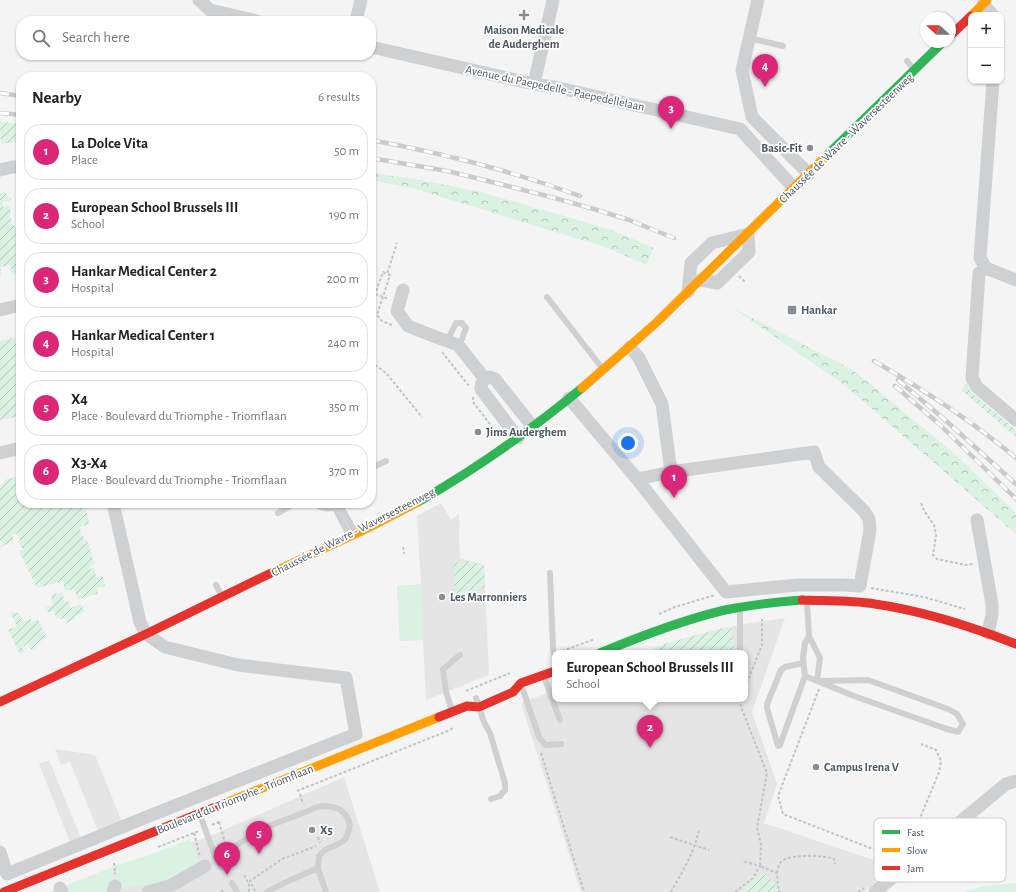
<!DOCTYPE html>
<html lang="en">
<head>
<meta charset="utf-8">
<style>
  :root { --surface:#fff; --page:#f2f2f2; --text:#222; --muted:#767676; --line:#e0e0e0; --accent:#db2777 }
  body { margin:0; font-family:"Alegreya Sans",sans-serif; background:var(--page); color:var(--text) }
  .controls { position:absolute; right:12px; top:12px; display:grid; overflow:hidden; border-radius:8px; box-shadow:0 1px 3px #0004 }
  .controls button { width:36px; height:36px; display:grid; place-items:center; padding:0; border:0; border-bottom:1px solid var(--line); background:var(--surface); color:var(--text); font:20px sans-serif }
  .compass { position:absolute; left:920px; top:12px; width:36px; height:36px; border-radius:50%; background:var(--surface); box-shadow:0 1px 3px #0004; rotate:291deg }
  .you { position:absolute; left:628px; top:443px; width:14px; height:14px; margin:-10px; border:3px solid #fff; border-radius:50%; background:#1a73e8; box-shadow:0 0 0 6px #1a73e833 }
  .badge { display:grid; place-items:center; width:26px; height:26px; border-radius:50%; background:var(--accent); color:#fff; font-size:13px; font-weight:700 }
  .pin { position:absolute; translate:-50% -33px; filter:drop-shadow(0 1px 2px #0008) }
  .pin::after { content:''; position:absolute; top:21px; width:14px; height:12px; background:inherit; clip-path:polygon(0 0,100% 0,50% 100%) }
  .popup { position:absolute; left:552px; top:650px; width:196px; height:52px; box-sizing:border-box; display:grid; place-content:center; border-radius:8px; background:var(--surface); filter:drop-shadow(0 1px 3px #0005); font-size:13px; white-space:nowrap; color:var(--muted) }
  .popup b { font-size:15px; color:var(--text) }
  .popup::after { content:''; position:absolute; left:50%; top:100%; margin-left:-8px; border:8px solid transparent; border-top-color:var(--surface) }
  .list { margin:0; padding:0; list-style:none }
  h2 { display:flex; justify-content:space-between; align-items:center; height:52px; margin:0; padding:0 16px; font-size:17px }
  h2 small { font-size:13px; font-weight:400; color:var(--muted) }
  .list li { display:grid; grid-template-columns:26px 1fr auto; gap:12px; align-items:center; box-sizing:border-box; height:56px; margin:0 8px 8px; padding:0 8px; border:1px solid var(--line); border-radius:16px }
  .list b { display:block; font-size:15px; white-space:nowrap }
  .list p { margin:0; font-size:13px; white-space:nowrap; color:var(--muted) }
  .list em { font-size:13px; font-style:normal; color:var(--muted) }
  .icon { flex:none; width:22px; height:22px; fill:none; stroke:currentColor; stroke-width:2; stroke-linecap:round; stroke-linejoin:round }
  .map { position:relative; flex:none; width:1016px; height:892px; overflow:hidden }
  .search { position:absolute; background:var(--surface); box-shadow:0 1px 3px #0004; left:16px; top:16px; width:360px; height:44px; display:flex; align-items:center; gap:10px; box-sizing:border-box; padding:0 14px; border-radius:16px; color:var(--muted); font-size:15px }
  .panel { position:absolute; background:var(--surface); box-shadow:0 1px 3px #0004; left:16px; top:72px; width:360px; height:436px; border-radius:16px }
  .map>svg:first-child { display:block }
  .education { fill:#e6e5e6 }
  .grass { fill:#d9f2e3 }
  .forest { fill:url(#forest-crowns) }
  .garden { fill:url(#garden-furrows) }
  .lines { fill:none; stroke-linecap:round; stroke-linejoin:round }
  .path { stroke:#bcc7c4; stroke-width:2; stroke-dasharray:3 2; stroke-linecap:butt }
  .lane { stroke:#ced0d2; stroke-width:6 }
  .street { stroke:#ced0d2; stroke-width:13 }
  .fast { stroke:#30b455; stroke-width:9 }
  .slow { stroke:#ff9f0a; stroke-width:9 }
  .jam { stroke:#e5322d; stroke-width:9 }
  .rail-casing { stroke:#c9cacc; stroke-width:4.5 }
  .rail { stroke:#fff; stroke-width:3; stroke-dasharray:9; stroke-linecap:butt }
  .path-bridge { stroke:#bcc7c4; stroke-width:2; stroke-dasharray:3 2; stroke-linecap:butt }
  .poi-dot { fill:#868d94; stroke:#fff; stroke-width:1.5 }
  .labels { text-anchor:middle; stroke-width:3.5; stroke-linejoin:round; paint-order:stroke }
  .poi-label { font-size:12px; font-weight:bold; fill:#4a5661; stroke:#fff; text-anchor:start }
  .street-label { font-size:12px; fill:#4a5661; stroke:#fff }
  .key { fill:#fff; stroke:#c9ccd0; stroke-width:1 }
  .key-label { font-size:11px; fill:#4a5661 }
</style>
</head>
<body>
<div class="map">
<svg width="1016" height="892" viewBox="0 0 1016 892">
  <defs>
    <pattern id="forest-crowns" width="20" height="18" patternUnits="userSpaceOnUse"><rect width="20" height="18" fill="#d9f2e3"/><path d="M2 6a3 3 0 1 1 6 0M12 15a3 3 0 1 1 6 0" fill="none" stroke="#b2c7bb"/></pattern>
    <pattern id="garden-furrows" width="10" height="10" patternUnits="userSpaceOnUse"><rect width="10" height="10" fill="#d9f2e3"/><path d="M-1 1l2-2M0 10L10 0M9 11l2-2" fill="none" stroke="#b2c7bb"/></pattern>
  </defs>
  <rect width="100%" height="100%" fill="#f4f4f4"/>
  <path class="education" d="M441,503L451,520L459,514L460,529L459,530L460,558L484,565L489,675L426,700L423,640L400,641L397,586L421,584L417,516Z
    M785,618L752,712L777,784L764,823L895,867L864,892H581L521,703L555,690V699H745V653H646L682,639L719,629L744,624Z
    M55,749L95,755L122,822L98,831L70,762L61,765Z
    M49,760L81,838L70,842L39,764Z
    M344,777L380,892H50L113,867L208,837Z"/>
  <path class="grass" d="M421,585L423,639L400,641L397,586Z
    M190,839L200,865L177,878L155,884L126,887L123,888L120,887H117V865L130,861L147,856Z
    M113,867V888L108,892H66L64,886L88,877L89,879L96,876L95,874Z
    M1016,883V892H963L984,886Z"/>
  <path class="forest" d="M371,173L416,179L481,192L612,230L654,248L646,265L608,248L415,189L371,180Z
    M733,308L853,370L955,454L1016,513V534L843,384Z"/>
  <path class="garden" d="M0,121L21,125V143L12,142L11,143H7L1,144Z
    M6,192L7,197H10L11,200L2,202L3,207L9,205L11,213L10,214L12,225H14L15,227H17L18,230H19L21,237V269L16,270L17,274L12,275L10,265L0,267L2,276H0V193Z
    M12,338H15L16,344H21V416L0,420V341Z
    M967,383L971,392L1016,430V437L961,390Z
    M17,477L18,478H21V503H76V506L82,505L83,509H86L89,524L80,527L81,536L83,535L84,540H87L88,544H89L94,564L90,565V569L94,568L96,577L103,576L105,586L97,588L98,594L78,599L74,589L65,591L63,581L37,588L19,551L23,550L18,541H20L18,533L12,535L14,540L3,546L0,550L1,547H0V545H1L3,543L1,541H0V485L4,484V480Z
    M453,561L460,563L471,561L484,565L485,587L465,594L455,595Z
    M62,592L65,602L68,601L71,608L81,604L85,612L75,616L76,618L67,623L65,619L57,618L53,611L49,613L46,607L53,605L51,595Z
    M10,612L19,613L23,622L29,619L28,614L29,615L32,622L38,619L47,638L40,641L41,642L35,646L36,648L31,650L28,644H26V645L22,647L25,652L20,654L8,630L17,626Z
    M731,627L735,653H645L667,643L724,628Z
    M763,872L783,892H741Z"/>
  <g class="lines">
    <path class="path" d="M739,276L745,282
      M375,294L389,299
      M371,305L383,272L387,274
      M392,325L382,321L377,315L390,275L387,274L397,243
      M442,352L469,386
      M371,362L386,373L422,417
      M473,397V402L499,436
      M921,503L925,512L934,525L936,535L933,555L937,559L966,565L973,564
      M403,547L404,554
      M871,588L924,597L965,609
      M659,614L675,607L715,595
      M562,651L595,639
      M745,688L762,645V619
      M819,689L778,796L783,814L883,853L895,849L919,821L939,772L941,761L936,750L921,744
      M466,691L510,673
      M741,699L740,701L741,707L767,773L757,828L761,844L760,866L777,873L778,887L780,892
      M541,753L584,892
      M297,791L450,730L454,727
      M300,794L303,804
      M219,822L225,842
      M212,825L221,821
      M194,833L200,857
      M318,837L320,843
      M158,847L199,831
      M114,863L115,874
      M777,873C778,869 778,864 782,861C791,854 824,855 834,859L835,864
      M880,873L884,853
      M244,875L249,884V892
      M221,890L223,892
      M255,891L250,881L282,859L316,846
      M671,892C682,872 695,852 699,829
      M735,892L753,878L760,866L742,861
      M858,892L864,888"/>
    <path class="lane" d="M749,38L783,46
      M907,61L914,69
      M547,297L602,368
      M449,342L450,335L456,323H462L466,328L462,339L458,345
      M371,468L386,461
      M314,503C321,509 330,510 338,506
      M340,505L355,532
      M335,508L349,535
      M278,513L296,503
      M550,573L553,649L555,658
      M216,585L222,596
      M740,653V609
      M803,663L785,667L781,670L767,704V708L778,746L780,745L805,676L803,658L805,643L809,636L807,602
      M805,676L854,696L944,728L958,732L963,724L957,714L948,709L868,680L817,681L820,658L809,636
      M544,677L560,720
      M522,687L539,737L545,745L561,744
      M476,698L484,722L490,733L505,783V790L500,796L491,799
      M452,710L446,692L443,669L460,655
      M200,815L215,856L221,867
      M215,856L237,845L243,841L269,826L308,811L317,807L324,806L333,807L339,809L345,814L348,819L350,825L348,833L345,840L338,844L325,850L319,856L318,868L326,892
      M232,883L237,892
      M267,892L284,883L318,868"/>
    <path class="street" d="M199,0L210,10L257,21
      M758,0L742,70L752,117L809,174
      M983,4L993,15
      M356,21L361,0
      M371,47L534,84L559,88L740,129
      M534,84L553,0
      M740,129L794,188
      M0,170L12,167H21
      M986,268L980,258L993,81
      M986,268L979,273L972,378L977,387L1016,420
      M986,268L1016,280
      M403,290L397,311L408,326L436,337L458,345L485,379
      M688,292L691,263L712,243L748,234L749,252L717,283L701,280
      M0,310L21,305
      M630,347L639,358L662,404L671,472
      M569,398L637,479L726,592L797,585H844L860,586L870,530L869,519L864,511L819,467L814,452L671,472L637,479
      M518,438L481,389C481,382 483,379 490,377L495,379L533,427
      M0,453L21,448
      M977,520L992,604V615L988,633
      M0,852L7,874L149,816L356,734L346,678L238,665L165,647L146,634L140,622L113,503
      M60,888L62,892
      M113,892L115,886
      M148,892L172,885L205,866
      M875,892L1006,784L1016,781"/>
    <path class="fast" d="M824,158L943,42
      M418,502C476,469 531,430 582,388
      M600,653C641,636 682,620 725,610C750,605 776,602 802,600"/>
    <path class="slow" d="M972,15L987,0
      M582,388L614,360L657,322L824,158
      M269,574L368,528L418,502
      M223,804L439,717"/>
    <path class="jam" d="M950,36L971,16
      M802,600C826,601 851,600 875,604C924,611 970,626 1016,644
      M0,702L146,634L269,574
      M439,717L467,706L479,707L513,692L521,683L555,671
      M4,892L223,804"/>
    <g class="rail-casing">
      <path id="rail" d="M0,93L21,96
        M0,113L21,115
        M371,140C442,153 512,171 580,196
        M371,158L447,171L476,178L551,197L594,209L629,220L674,238
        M874,361C924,390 971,420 1016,458
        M898,380L944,419L1016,484
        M895,386L939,424L1016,499"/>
    </g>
    <use href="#rail" class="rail"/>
    <path class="path-bridge" d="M670,837L709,850"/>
  </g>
  <g class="poi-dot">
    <path d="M522 9h4v4h4v4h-4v4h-4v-4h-4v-4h4z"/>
    <circle cx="810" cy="148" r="4"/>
    <rect x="787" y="305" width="10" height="10" rx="2"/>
    <circle cx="478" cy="432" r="4"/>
    <circle cx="442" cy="597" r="4"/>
    <circle cx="816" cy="767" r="4"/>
    <circle cx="312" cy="830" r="4"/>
  </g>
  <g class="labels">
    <g class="poi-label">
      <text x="524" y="34" text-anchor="middle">Maison Medicale<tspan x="524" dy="14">de Auderghem</tspan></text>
      <text x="802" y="152" text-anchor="end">Basic-Fit</text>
      <text x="801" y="314">Hankar</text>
      <text x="486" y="436">Jims Auderghem</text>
      <text x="450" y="601">Les Marronniers</text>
      <text x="824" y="771">Campus Irena V</text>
      <text x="320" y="834">X5</text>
    </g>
    <g class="street-label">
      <text transform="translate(555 88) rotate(12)" y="4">Avenue du Paepedelle - Paepedellelaan</text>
      <text transform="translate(846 138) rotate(-44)" y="4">Chaussée de Wavre - Waversesteenweg</text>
      <text transform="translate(353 532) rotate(-27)" y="4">Chaussée de Wavre - Waversesteenweg</text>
      <text transform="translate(235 799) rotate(-22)" y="4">Boulevard du Triomphe - Triomflaan</text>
    </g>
  </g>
  <rect x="874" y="818" width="132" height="64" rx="6" class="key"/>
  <rect x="882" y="830" width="18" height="4" fill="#30b455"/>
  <rect x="882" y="848" width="18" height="4" fill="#ff9f0a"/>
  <rect x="882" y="866" width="18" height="4" fill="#e5322d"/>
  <g class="key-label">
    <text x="907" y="836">Fast</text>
    <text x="907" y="854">Slow</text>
    <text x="907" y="872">Jam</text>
  </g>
</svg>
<div class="controls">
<button>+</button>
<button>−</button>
</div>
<svg class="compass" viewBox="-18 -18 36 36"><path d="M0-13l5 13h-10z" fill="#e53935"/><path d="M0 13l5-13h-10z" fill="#767676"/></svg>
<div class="you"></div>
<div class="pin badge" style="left:674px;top:498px">1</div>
<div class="pin badge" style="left:650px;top:748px">2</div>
<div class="popup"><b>European School Brussels III</b>School</div>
<div class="pin badge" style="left:671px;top:129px">3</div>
<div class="pin badge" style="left:765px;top:87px">4</div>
<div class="pin badge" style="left:259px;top:854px">5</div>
<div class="pin badge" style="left:227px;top:875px">6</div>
<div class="search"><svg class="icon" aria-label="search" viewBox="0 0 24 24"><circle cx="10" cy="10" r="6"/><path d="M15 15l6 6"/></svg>Search here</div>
<section class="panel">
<h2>Nearby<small>6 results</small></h2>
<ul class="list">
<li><span class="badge">1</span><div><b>La Dolce Vita</b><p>Place</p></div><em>50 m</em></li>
<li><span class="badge">2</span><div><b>European School Brussels III</b><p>School</p></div><em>190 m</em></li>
<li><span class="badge">3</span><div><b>Hankar Medical Center 2</b><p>Hospital</p></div><em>200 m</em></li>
<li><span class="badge">4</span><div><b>Hankar Medical Center 1</b><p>Hospital</p></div><em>240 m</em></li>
<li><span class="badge">5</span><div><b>X4</b><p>Place · Boulevard du Triomphe - Triomflaan</p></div><em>350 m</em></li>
<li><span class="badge">6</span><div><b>X3-X4</b><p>Place · Boulevard du Triomphe - Triomflaan</p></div><em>370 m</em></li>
</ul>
</section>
</div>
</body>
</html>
